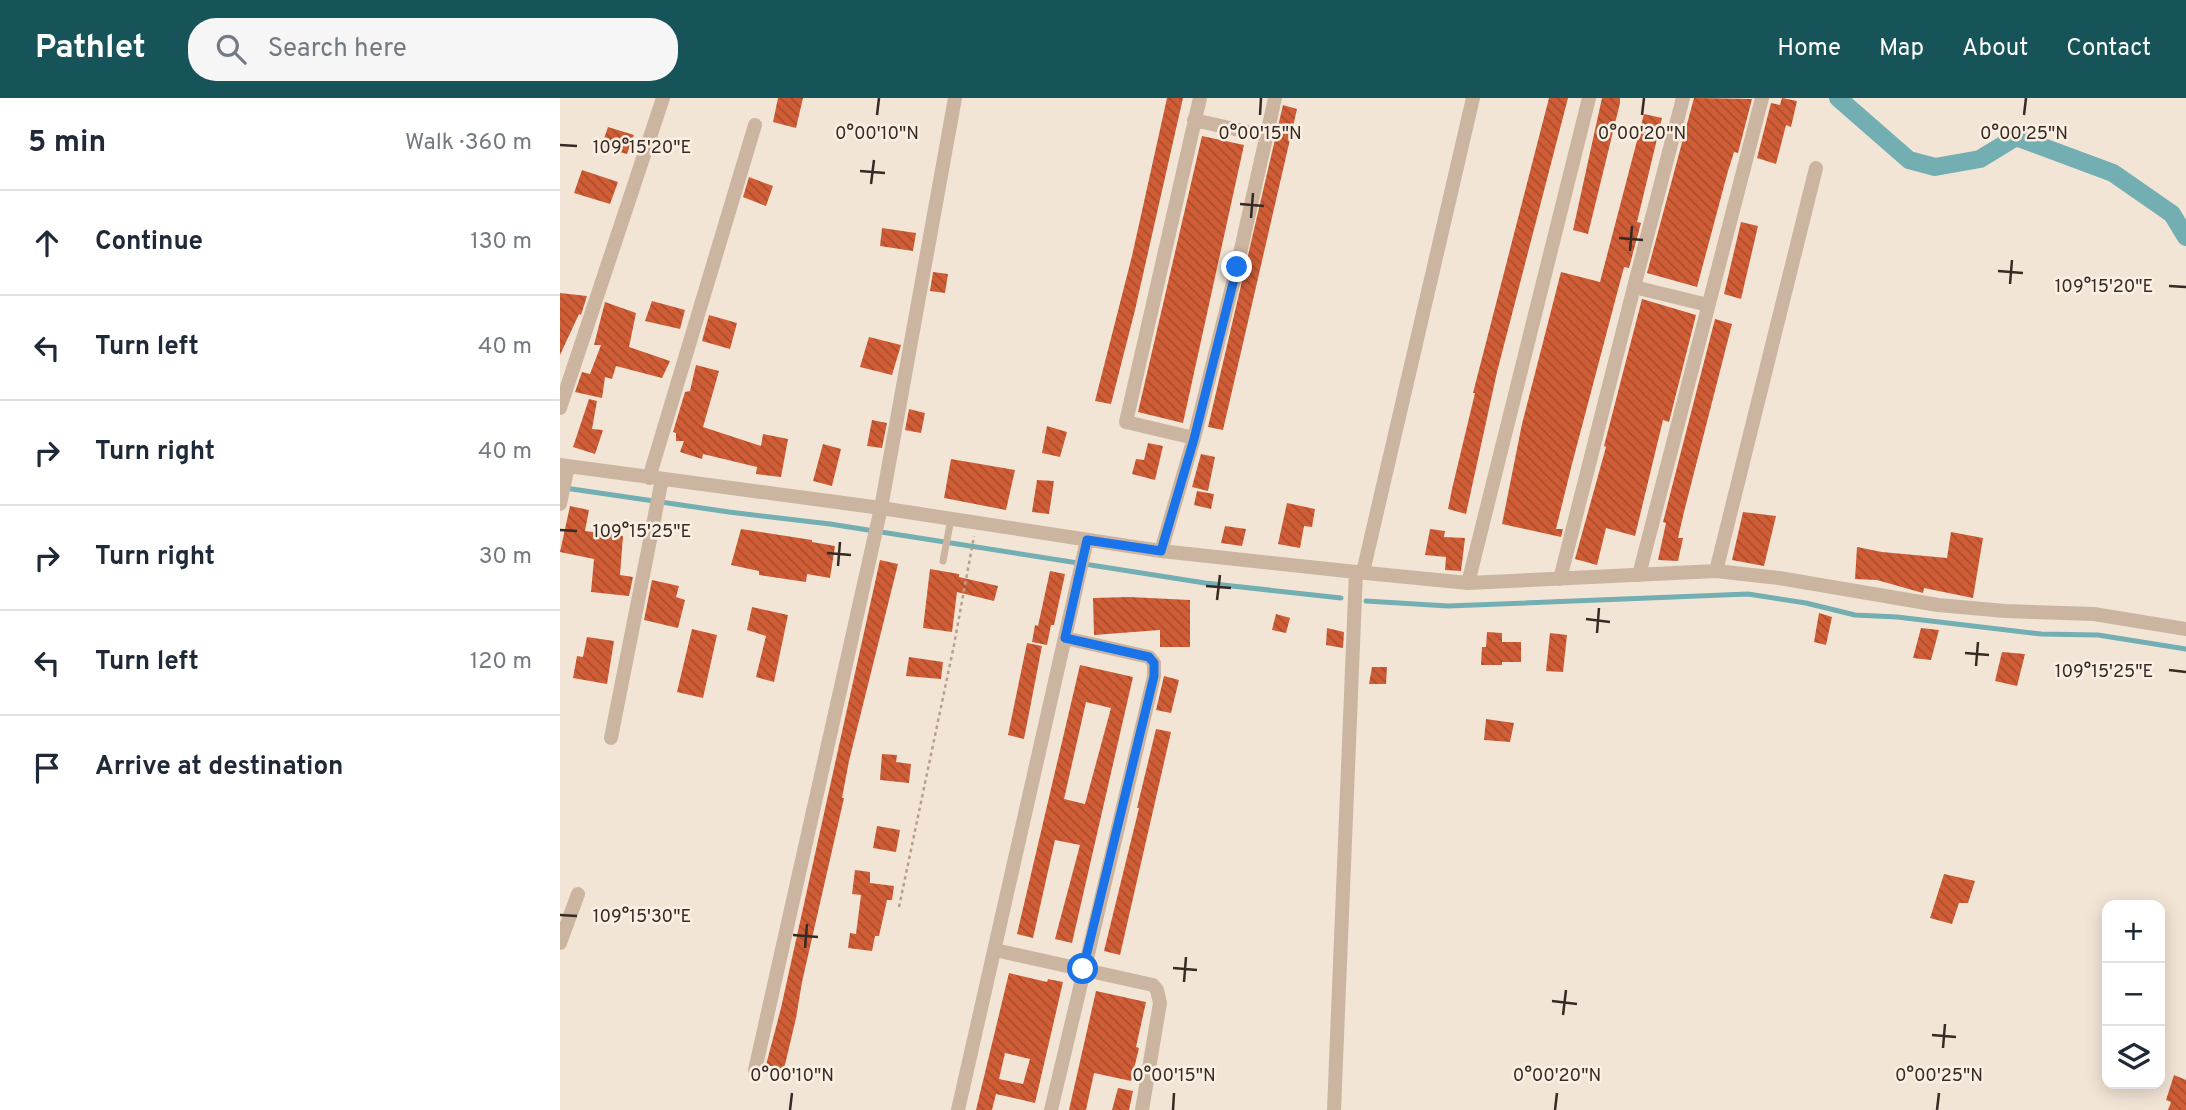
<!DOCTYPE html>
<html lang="en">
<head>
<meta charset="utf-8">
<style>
  :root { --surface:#fff; --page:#f6f6f7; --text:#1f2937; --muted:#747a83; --line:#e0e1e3; --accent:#175459 }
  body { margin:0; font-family:Overpass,sans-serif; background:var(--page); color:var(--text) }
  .controls { position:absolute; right:21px; bottom:21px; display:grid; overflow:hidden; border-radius:14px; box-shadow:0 4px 18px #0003 }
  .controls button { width:63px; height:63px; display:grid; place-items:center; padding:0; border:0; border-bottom:2px solid var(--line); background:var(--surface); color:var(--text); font:35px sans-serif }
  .stop { position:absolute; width:21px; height:21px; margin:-16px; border:5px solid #1a73e8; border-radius:50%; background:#fff }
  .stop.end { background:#1a73e8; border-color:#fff; box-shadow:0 2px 7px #0008 }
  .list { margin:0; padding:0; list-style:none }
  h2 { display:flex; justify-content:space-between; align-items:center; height:91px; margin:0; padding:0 28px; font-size:30px }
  h2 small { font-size:23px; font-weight:400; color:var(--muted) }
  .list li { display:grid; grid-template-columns:46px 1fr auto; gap:21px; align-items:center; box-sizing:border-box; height:105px; padding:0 28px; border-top:2px solid var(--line) }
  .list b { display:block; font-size:26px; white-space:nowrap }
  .list em { font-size:23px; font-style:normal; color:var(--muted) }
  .icon { flex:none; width:38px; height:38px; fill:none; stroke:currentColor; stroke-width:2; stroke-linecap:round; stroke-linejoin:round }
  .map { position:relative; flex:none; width:1626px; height:1012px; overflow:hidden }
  header { display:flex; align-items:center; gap:42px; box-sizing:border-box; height:98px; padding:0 35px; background:var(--accent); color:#fff }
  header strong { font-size:33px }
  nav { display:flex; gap:38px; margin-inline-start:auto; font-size:24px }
  .search { width:490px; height:63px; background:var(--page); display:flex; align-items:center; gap:18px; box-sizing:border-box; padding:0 24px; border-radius:28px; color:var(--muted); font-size:26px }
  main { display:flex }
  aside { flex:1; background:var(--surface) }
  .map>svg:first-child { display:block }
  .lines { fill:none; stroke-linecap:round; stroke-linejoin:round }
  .stream { stroke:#72aeb2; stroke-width:5 }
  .canal { stroke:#72aeb2; stroke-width:18 }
  .building { fill:url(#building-back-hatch); fill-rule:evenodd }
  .path { stroke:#b79f8b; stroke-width:2.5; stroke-dasharray:3.5 3.5; stroke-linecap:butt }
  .lane { stroke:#cbb5a1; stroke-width:7 }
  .street { stroke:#cbb5a1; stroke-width:14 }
  .route { stroke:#1a73e8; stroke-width:9 }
  .ticks { fill:none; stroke:#352a24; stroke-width:2.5 }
  .ticks-label { font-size:18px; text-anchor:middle; fill:#352a24; stroke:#faefe2; stroke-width:5; stroke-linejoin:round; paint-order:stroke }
</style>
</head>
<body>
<header>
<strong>Pathlet</strong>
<div class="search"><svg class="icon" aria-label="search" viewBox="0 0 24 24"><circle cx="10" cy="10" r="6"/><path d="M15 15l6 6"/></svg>Search here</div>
<nav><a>Home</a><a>Map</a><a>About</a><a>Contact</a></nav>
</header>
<main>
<aside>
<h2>5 min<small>Walk · 360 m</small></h2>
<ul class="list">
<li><svg class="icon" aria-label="ahead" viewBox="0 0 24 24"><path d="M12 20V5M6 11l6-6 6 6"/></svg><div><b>Continue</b></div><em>130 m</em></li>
<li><svg class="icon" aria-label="left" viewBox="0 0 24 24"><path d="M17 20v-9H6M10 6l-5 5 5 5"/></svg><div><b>Turn left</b></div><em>40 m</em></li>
<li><svg class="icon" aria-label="right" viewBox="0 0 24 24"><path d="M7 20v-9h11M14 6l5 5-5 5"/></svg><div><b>Turn right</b></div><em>40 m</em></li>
<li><svg class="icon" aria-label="right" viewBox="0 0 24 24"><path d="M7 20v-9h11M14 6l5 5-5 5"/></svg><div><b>Turn right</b></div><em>30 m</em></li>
<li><svg class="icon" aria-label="left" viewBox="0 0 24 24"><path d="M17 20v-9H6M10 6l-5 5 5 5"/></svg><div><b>Turn left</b></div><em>120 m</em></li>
<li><svg class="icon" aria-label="arrive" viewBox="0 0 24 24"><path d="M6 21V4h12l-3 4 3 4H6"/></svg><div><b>Arrive at destination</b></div></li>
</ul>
</aside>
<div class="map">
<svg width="1626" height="1012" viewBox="0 0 1626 1012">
  <defs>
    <pattern id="building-back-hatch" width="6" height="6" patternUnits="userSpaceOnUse" patternTransform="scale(1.75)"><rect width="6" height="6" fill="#d05d36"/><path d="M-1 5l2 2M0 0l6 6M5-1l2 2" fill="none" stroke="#aa4d2d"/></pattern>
  </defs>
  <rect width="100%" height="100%" fill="#f3e5d6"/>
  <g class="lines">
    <path class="stream" d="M5,390L169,414L270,426L645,485L781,500
      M806,503L888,508L1188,496L1246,505L1295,517L1337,519L1481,536L1538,537L1626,551"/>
    <path class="canal" d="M1278,0L1349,62L1375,69L1420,61L1456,39L1553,75L1612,116L1626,139"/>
  </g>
  <path class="building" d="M218,0H243L236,30L213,24Z
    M607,0H623L575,212L551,306L535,303L572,158Z
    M989,0H1008L937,274L906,416L888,411L892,391L915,295H913Z
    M1042,0H1060V5L1028,136L1013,132Z
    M1134,0L1192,1L1178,55L1174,54L1168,73L1137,189L1087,175Z
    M1222,0L1237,3L1231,29L1226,27L1216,66L1197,60L1211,5L1220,7Z
    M723,7L737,11L663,332L648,329Z
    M1084,16L1102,20L1077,124L1081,125L1069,170L1064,169L1012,366L996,431H1003L1001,439L942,426L962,326L1001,174L1040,184Z
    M48,29L74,37L67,56L41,49Z
    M642,38L684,47L623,325L578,314Z
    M22,72L58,84L50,106L14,95Z
    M189,79L213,88L206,108L183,99Z
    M1181,124L1198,128L1181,201L1164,196Z
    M322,130L356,135L353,153L320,148Z
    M373,174L388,176L385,195L370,193Z
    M0,195L27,198L21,217L19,216L0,257Z
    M1082,201L1136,217L1109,324L1103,322L1075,438L1046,430L1037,467L1015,461L1046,349L1044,348Z
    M92,203L125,212L120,231L85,223Z
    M45,204L76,215L69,249L110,263L102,280L56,268L52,281L45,279L42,300L15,294L22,274L30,276L41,247H34Z
    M149,217L177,225L170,251L142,243Z
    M1155,221L1172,226L1124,414L1118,440H1123L1118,463L1098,462L1106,425L1103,424Z
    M309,239L341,247L332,277L300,269Z
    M136,267L159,273L143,329L201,348L203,336L228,341L221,379L196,376L197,369L143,356L142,361L120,354L124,343H116V335L113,334L125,294L130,293Z
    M29,301L37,303L32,331L43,332L35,356L13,349Z
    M349,311L365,315L361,335L345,332Z
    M312,322L327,325L322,350L307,348Z
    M487,328L507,334L500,359L482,355Z
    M588,345L603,348L595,382L572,376L576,361L584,362Z
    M263,346L281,351L272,388L253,383Z
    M641,356L655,359L648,393L632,389Z
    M391,361L455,372L446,412L384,400Z
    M477,382L494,383L489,416L472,414Z
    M637,393L654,396L651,411L634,407Z
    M727,405L755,411L752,429L744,428L740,450L718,446Z
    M10,408L29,412L25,433L63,438L60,477L73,479L69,498L31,494L34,461L0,454Z
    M1183,414L1216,418L1204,468L1172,462Z
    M665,428L686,431L682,448L661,445Z
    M181,431L252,442V444L275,448L270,480L247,476L246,484L199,477V473L171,467Z
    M870,431L885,433L884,439L905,440L901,473L885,472L886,459L865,457Z
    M1391,434L1423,440L1413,500L1364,490L1363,495L1317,482L1295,481L1297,449L1322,454L1387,460Z
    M320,462L338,466L289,663L282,700H284L242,884L236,920L224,971L206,967L221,910Z
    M370,471L399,476V479L438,488L434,503L397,494L392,534L363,530Z
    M490,473L505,476L494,527H491L487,547L472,544L475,527L478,528Z
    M92,482L119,488L116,499L125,502L118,530L84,522Z
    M569,499L630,502V549H600V532L534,537L533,500Z
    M192,509L228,517L214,584L196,579L206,538L187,532Z
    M1259,515L1272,519L1266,547L1254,544Z
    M716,516L730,520L726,535L712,532Z
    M767,530L784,534L783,550L766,547Z
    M1361,530L1379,532L1371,562L1353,560Z
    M132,531L157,537L143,600L117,594Z
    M927,534L942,535V544H961V564H942V567H921L922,549H926Z
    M990,535L1007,537L1003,574L986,573Z
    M27,539L54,543L47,586L13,580L17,558L23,559Z
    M467,545L482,548L464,641L448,637Z
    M1442,554L1465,556L1457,588L1435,583Z
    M349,559L383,564L381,581L346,578Z
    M520,567L573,579L512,845L495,841L520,747L495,742L473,840L457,836ZM526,604L551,610L525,706L504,701Z
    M812,569H827L826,586H809Z
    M604,578L619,582L611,615L596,612Z
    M926,621L954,625L950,644L924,642Z
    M596,631L611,634L560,857L544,853L579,710H577Z
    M322,656L337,657L336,664L351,666L349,685L320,682Z
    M317,728L340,732L336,754L313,750Z
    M295,772L310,774V785L334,788L332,802H327L319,838H315L312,853L288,850L290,835L296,836L301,797L292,796Z
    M1384,776L1415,783L1408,805H1399L1392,826L1370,820Z
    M449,875L487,884L488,881L503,884L475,1005L436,996L432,1012H416ZM445,955L470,961L463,986L439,981Z
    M536,893L586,904L576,949L579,950L571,983L534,975L526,1012H509Z
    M1614,977L1626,982V1012H1608L1611,1004L1606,1002Z
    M558,990L573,993L569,1012H552Z"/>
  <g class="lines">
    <path class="path" d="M339,809L394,547L414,438"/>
    <path class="lane" d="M383,463L391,421"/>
    <path class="street" d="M1123,0L1074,189L1148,207
      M634,22L706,38
      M0,310L103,0
      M634,340L566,324L640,0
      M0,367L321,410L601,453L796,474L908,485L1156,473L1219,480L1378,507L1445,513L1534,516L1626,531
      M89,380L195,27
      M0,406L8,368
      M601,453L634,340L677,169L715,0
      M1156,473L1256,70
      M803,474L913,0
      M1079,477L1202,0
      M1000,481L1074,189
      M908,485L1029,0
      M51,640L102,381
      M0,845L18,796
      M435,852L593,887L597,892L600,905L582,1012
      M195,972L321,410L395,0
      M398,1012L527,442
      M491,1012L594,578V565L589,559L505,540
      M774,1012L796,474"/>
  </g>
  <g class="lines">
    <path class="route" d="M523,871L594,578V565L589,559L505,540L527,442L601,453L634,341L677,169"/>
  </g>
  <path class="ticks" d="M317,17L319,0M700,17L701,0M1082,17L1084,0M1464,17L1466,0M0,47L17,48M300,73L325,75M311,86L314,62M680,106L704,108M691,120L693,95M1059,140L1083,142M1070,153L1072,128M1438,173L1463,175M1450,186L1452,162M1609,188L1626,189M0,432L17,433M267,455L291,457M278,468L280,444M646,488L671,490M657,502L660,477M1026,521L1050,524M1037,535L1039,510M1405,555L1429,557M1416,568L1418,544M1609,572L1626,574M0,817L17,818M233,837L258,839M245,850L247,826M613,870L637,872M624,884L626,859M992,903L1017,906M1003,917L1006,892M1372,937L1396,939M1383,950L1385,926M230,1012L232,995M613,1012L614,995M995,1012L997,995M1377,1012L1379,995"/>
  <g class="ticks-label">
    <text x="317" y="41">0°00'10"N</text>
    <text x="700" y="41">0°00'15"N</text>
    <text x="1082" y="41">0°00'20"N</text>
    <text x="1464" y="41">0°00'25"N</text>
    <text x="82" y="55">109°15'20"E</text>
    <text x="1544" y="194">109°15'20"E</text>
    <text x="82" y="439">109°15'25"E</text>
    <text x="1544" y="579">109°15'25"E</text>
    <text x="82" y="824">109°15'30"E</text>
    <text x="232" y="983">0°00'10"N</text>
    <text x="614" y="983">0°00'15"N</text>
    <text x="997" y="983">0°00'20"N</text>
    <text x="1379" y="983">0°00'25"N</text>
  </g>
</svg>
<div class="controls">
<button>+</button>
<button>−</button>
<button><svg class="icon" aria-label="layers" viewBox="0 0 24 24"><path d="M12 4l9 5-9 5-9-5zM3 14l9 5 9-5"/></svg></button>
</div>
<div class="stop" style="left:523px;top:871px"></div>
<div class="stop end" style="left:677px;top:169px"></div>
</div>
</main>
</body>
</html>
